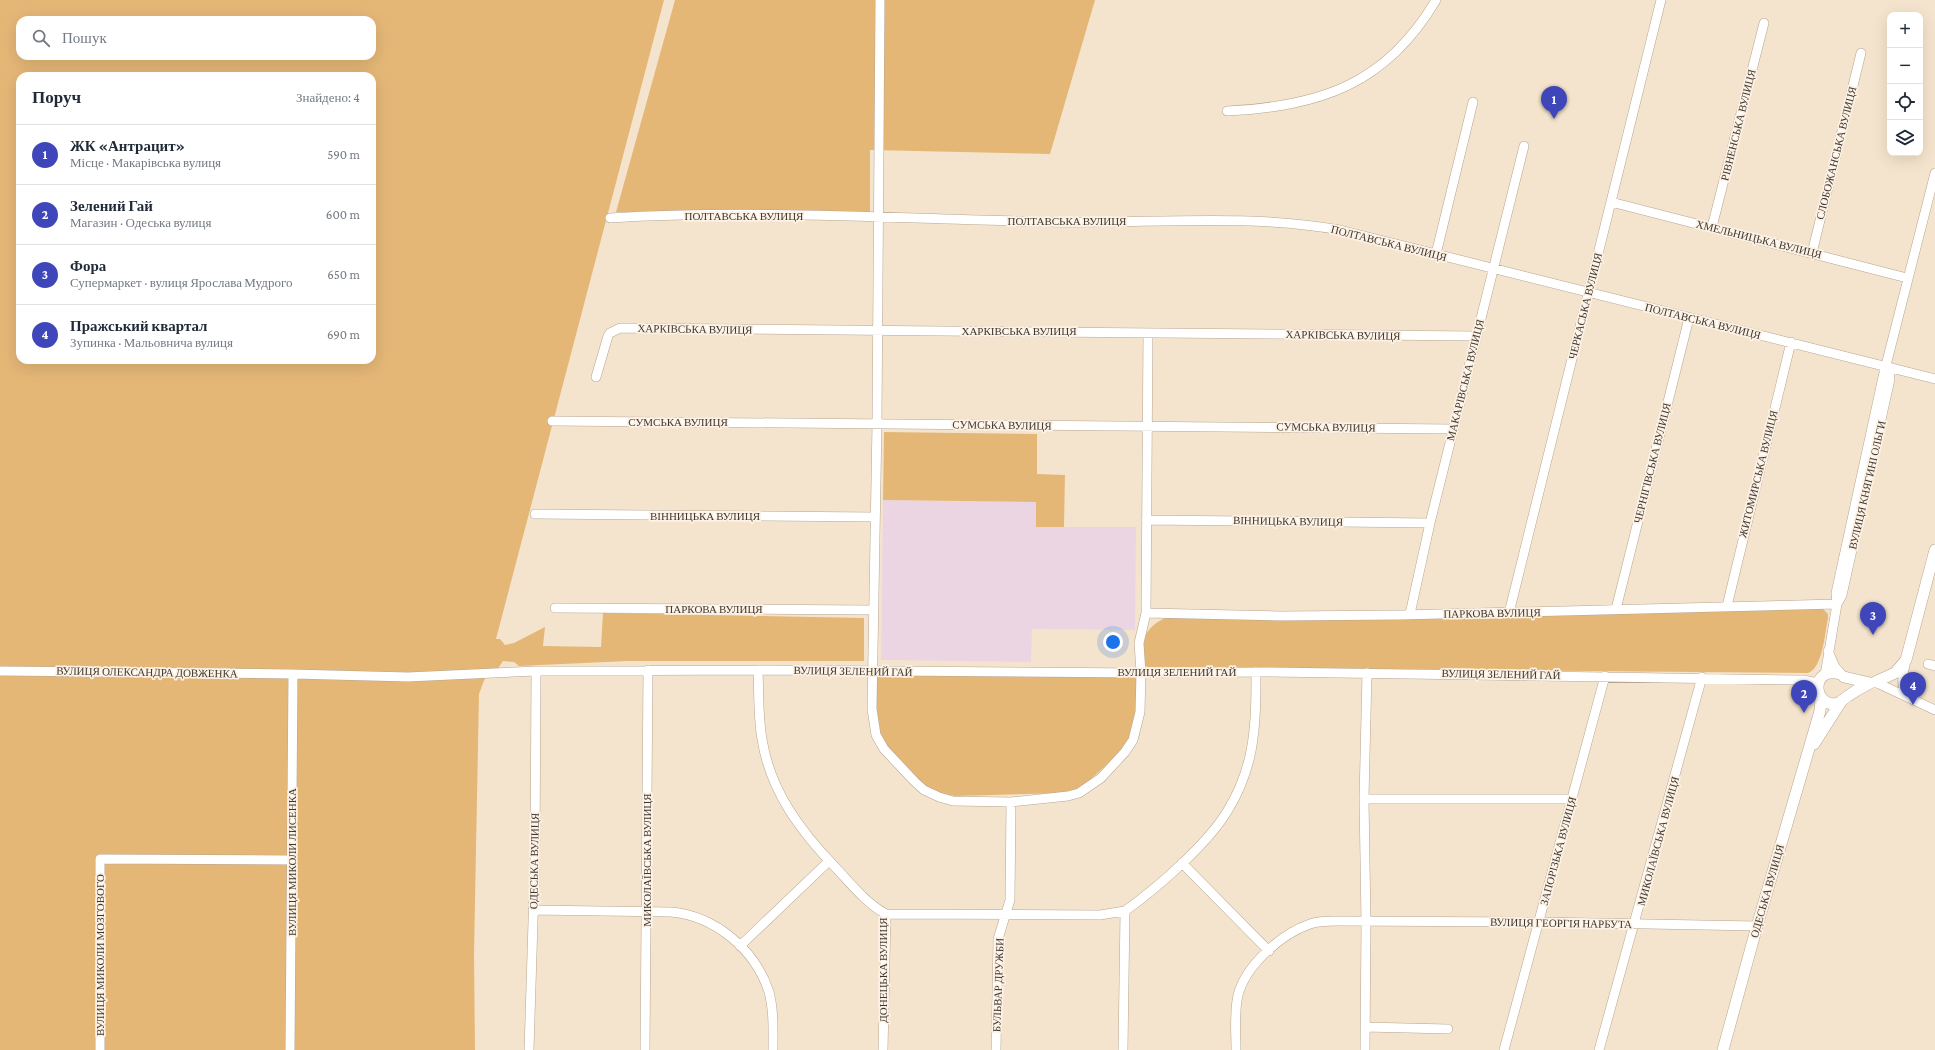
<!DOCTYPE html>
<html lang="uk">
<head>
<meta charset="utf-8">
<style>
  :root { --surface:#fff; --page:#f2f2f3; --text:#1f2937; --muted:#747a83; --line:#e0e1e3; --accent:#3e46ba }
  body { margin:0; font-family:"Crimson Pro",serif; background:var(--page); color:var(--text) }
  .controls { position:absolute; right:12px; top:12px; display:grid; overflow:hidden; border-radius:8px; box-shadow:0 4px 16px #0002 }
  .controls button { width:36px; height:36px; display:grid; place-items:center; padding:0; border:0; border-bottom:1px solid var(--line); background:var(--surface); color:var(--text); font:20px sans-serif }
  .you { position:absolute; left:1113px; top:642px; width:14px; height:14px; margin:-10px; border:3px solid #fff; border-radius:50%; background:#1a73e8; box-shadow:0 0 0 6px #1a73e833 }
  .badge { display:grid; place-items:center; width:26px; height:26px; border-radius:50%; background:var(--accent); color:#fff; font-size:13px; font-weight:700 }
  .pin { position:absolute; translate:-50% -33px; filter:drop-shadow(0 1px 2px #0008) }
  .pin::after { content:''; position:absolute; top:21px; width:14px; height:12px; background:inherit; clip-path:polygon(0 0,100% 0,50% 100%) }
  .list { margin:0; padding:0; list-style:none }
  h2 { display:flex; justify-content:space-between; align-items:center; height:52px; margin:0; padding:0 16px; font-size:17px }
  h2 small { font-size:13px; font-weight:400; color:var(--muted) }
  .list li { display:grid; grid-template-columns:26px 1fr auto; gap:12px; align-items:center; box-sizing:border-box; height:60px; padding:0 16px; border-top:1px solid var(--line) }
  .list b { display:block; font-size:15px; white-space:nowrap }
  .list p { margin:0; font-size:13px; white-space:nowrap; color:var(--muted) }
  .list em { font-size:13px; font-style:normal; color:var(--muted) }
  .icon { flex:none; width:22px; height:22px; fill:none; stroke:currentColor; stroke-width:2; stroke-linecap:round; stroke-linejoin:round }
  .map { position:relative; flex:none; width:1935px; height:1050px; overflow:hidden }
  .search { position:absolute; background:var(--surface); box-shadow:0 4px 16px #0002; left:16px; top:16px; width:360px; height:44px; display:flex; align-items:center; gap:10px; box-sizing:border-box; padding:0 14px; border-radius:12px; color:var(--muted); font-size:15px }
  .panel { position:absolute; background:var(--surface); box-shadow:0 4px 16px #0002; left:16px; top:72px; width:360px; height:292px; border-radius:12px }
  .map>svg:first-child { display:block }
  .education { fill:#ebd5e3 }
  .green { fill:#e5b777; fill-rule:evenodd }
  .lines { fill:none; stroke-linecap:round; stroke-linejoin:round }
  .minor-casing { stroke:#b6a590; stroke-width:10 }
  .major-casing { stroke:#b6a590; stroke-width:12 }
  .minor { stroke:#fff; stroke-width:9 }
  .major { stroke:#fff; stroke-width:11 }
  .labels { text-anchor:middle; stroke-width:3.5; stroke-linejoin:round; paint-order:stroke }
  .street-label { font-size:11px; fill:#3f382f; stroke:#fdf2e5 }
</style>
</head>
<body>
<div class="map">
<svg width="1935" height="1050" viewBox="0 0 1935 1050">
  <rect width="100%" height="100%" fill="#f5e4cd"/>
  <path class="education" d="M883,500L1037,502V527H1136L1135,630L1032,629L1031,662L881,660Z"/>
  <path class="green" d="M0,0H664L496,639H500L505,645L514,643L545,627L543,646L601,647L603,613L864,618V661H628L519,666L514,662L503,661L497,670H488L479,694L474,954L475,1050H0ZM20,20H372V56H20ZM20,76H372V360H20Z
    M675,0H1095L1050,154L870,150V213L616,212Z
    M884,432L1037,434V474L1065,475L1064,527H1036V502L883,500Z
    M1822,608L1828,614V618C1825,632 1823,668 1808,673L1148,667L1145,666C1142,642 1141,630 1165,618Z
    M872,671L1141,673L1140,712L1131,738L1114,758L1092,778L1079,789L1066,793L955,796L939,793L922,784L886,746L878,728Z"/>
  <g class="lines">
    <g class="minor-casing">
      <path id="minor" d="M880,0L877,423L872,709L876,735L884,749L915,782L924,790L939,797L953,801L1011,802L1068,796L1079,793L1101,778L1125,752L1133,740L1140,712L1141,673L1139,643L1146,613L1148,333
        M1227,111C1320,106 1386,85 1436,0
        M1611,202L1907,278
        M610,218C755,209 905,219 1050,222C1147,224 1245,213 1340,230L1935,379
        M1712,227L1764,23
        M1812,253L1861,53
        M1436,254L1473,102
        M596,377L608,336L610,333L620,328L1476,336
        M552,421L1453,429
        M535,514L875,517
        M1146,520L1430,523
        M1837,604L1836,593L1883,377L1935,173
        M1727,606L1791,342
        M555,608L873,610
        M1616,609L1689,318
        M1146,613L1280,616L1401,615L1837,604
        M1509,613L1661,0
        M1410,614L1430,523L1524,146
        M1828,651L1835,667L1843,676
        M1906,660C1903,674 1900,684 1907,697
        M1928,664L1935,666
        M758,670C759,693 758,717 762,739C770,791 801,832 837,869C852,885 866,903 886,914L883,1050
        M0,671L293,674L408,677L536,671L758,670L1141,673L1266,672L1803,680L1818,683
        M1825,675L1837,604L1842,595L1890,379L1888,366
        M1871,683L1875,682L1935,710
        M1364,799H1572
        M1182,863L1269,951
        M533,910L671,912C715,916 755,949 769,992C774,1011 773,1031 773,1050
        M886,914L1100,915L1125,911
        M740,946L829,861
        M1365,1027L1448,1029
        M100,1050V859L292,860
        M290,1050L293,674
        M529,1050L535,858L536,671
        M645,1050L648,670
        M996,1050L998,939L1010,900L1011,802
        M1123,1050L1125,911C1157,888 1208,844 1228,810C1239,792 1247,771 1251,751C1256,725 1256,698 1256,672
        M1236,1050C1236,1032 1234,1013 1238,995C1246,965 1281,934 1310,924C1318,921 1328,921 1337,921L1539,922L1757,926
        M1365,1050L1366,922L1364,799L1367,673
        M1504,1050L1605,676
        M1599,1050L1702,677"/>
    </g>
    <g class="major-casing">
      <path id="major" d="M1840,674C1809,665 1813,710 1838,703C1842,702 1844,698 1848,696C1855,691 1862,687 1870,683
        M1844,677L1870,683
        M1875,682L1895,673L1906,660L1935,550
        M1814,744L1842,700
        M1723,1050L1757,926L1820,711L1821,698"/>
    </g>
    <use href="#minor" class="minor"/>
    <use href="#major" class="major"/>
  </g>
  <g class="labels">
    <g class="street-label">
      <text transform="translate(1738 125) rotate(-76)" y="4">РІВНЕНСЬКА ВУЛИЦЯ</text>
      <text transform="translate(1836 153) rotate(-76)" y="4">СЛОБОЖАНСЬКА ВУЛИЦЯ</text>
      <text x="744" y="220">ПОЛТАВСЬКА ВУЛИЦЯ</text>
      <text x="1067" y="225">ПОЛТАВСЬКА ВУЛИЦЯ</text>
      <text transform="translate(1759 239) rotate(14)" y="4">ХМЕЛЬНИЦЬКА ВУЛИЦЯ</text>
      <text transform="translate(1389 243) rotate(14)" y="4">ПОЛТАВСЬКА ВУЛИЦЯ</text>
      <text transform="translate(1585 306) rotate(-76)" y="4">ЧЕРКАСЬКА ВУЛИЦЯ</text>
      <text transform="translate(1703 321) rotate(14)" y="4">ПОЛТАВСЬКА ВУЛИЦЯ</text>
      <text transform="translate(695 329) rotate(1)" y="4">ХАРКІВСЬКА ВУЛИЦЯ</text>
      <text x="1019" y="335">ХАРКІВСЬКА ВУЛИЦЯ</text>
      <text transform="translate(1343 335) rotate(1)" y="4">ХАРКІВСЬКА ВУЛИЦЯ</text>
      <text transform="translate(1465 380) rotate(-76)" y="4">МАКАРІВСЬКА ВУЛИЦЯ</text>
      <text x="678" y="426">СУМСЬКА ВУЛИЦЯ</text>
      <text transform="translate(1002 425) rotate(1)" y="4">СУМСЬКА ВУЛИЦЯ</text>
      <text transform="translate(1326 427) rotate(1)" y="4">СУМСЬКА ВУЛИЦЯ</text>
      <text transform="translate(1652 463) rotate(-76)" y="4">ЧЕРНІГІВСЬКА ВУЛИЦЯ</text>
      <text transform="translate(1758 474) rotate(-76)" y="4">ЖИТОМИРСЬКА ВУЛИЦЯ</text>
      <text transform="translate(1867 485) rotate(-77)" y="4">ВУЛИЦЯ КНЯГИНІ ОЛЬГИ</text>
      <text x="705" y="520">ВІННИЦЬКА ВУЛИЦЯ</text>
      <text transform="translate(1288 521) rotate(1)" y="4">ВІННИЦЬКА ВУЛИЦЯ</text>
      <text x="714" y="613">ПАРКОВА ВУЛИЦЯ</text>
      <text transform="translate(1492 613) rotate(-1)" y="4">ПАРКОВА ВУЛИЦЯ</text>
      <text transform="translate(853 671) rotate(1)" y="4">ВУЛИЦЯ ЗЕЛЕНИЙ ГАЙ</text>
      <text transform="translate(147 672) rotate(1)" y="4">ВУЛИЦЯ ОЛЕКСАНДРА ДОВЖЕНКА</text>
      <text x="1177" y="676">ВУЛИЦЯ ЗЕЛЕНИЙ ГАЙ</text>
      <text transform="translate(1501 674) rotate(1)" y="4">ВУЛИЦЯ ЗЕЛЕНИЙ ГАЙ</text>
      <text transform="translate(1658 841) rotate(-75)" y="4">МИКОЛАЇВСЬКА ВУЛИЦЯ</text>
      <text transform="translate(1558 851) rotate(-75)" y="4">ЗАПОРІЗЬКА ВУЛИЦЯ</text>
      <text transform="translate(647 860) rotate(-90)" y="4">МИКОЛАЇВСЬКА ВУЛИЦЯ</text>
      <text transform="translate(534 861) rotate(-89)" y="4">ОДЕСЬКА ВУЛИЦЯ</text>
      <text transform="translate(292 862) rotate(-90)" y="4">ВУЛИЦЯ МИКОЛИ ЛИСЕНКА</text>
      <text transform="translate(1767 891) rotate(-74)" y="4">ОДЕСЬКА ВУЛИЦЯ</text>
      <text transform="translate(1561 923) rotate(1)" y="4">ВУЛИЦЯ ГЕОРГІЯ НАРБУТА</text>
      <text transform="translate(100 955) rotate(-90)" y="4">ВУЛИЦЯ МИКОЛИ МОЗГОВОГО</text>
      <text transform="translate(883 970) rotate(-90)" y="4">ДОНЕЦЬКА ВУЛИЦЯ</text>
      <text transform="translate(998 985) rotate(-88)" y="4">БУЛЬВАР ДРУЖБИ</text>
    </g>
  </g>
</svg>
<div class="controls">
<button>+</button>
<button>−</button>
<button><svg class="icon" aria-label="locate" viewBox="0 0 24 24"><circle cx="12" cy="12" r="6"/><path d="M12 2v4M12 18v4M2 12h4M18 12h4"/></svg></button>
<button><svg class="icon" aria-label="layers" viewBox="0 0 24 24"><path d="M12 4l9 5-9 5-9-5zM3 14l9 5 9-5"/></svg></button>
</div>
<div class="you"></div>
<div class="pin badge" style="left:1554px;top:119px">1</div>
<div class="pin badge" style="left:1804px;top:713px">2</div>
<div class="pin badge" style="left:1873px;top:635px">3</div>
<div class="pin badge" style="left:1913px;top:705px">4</div>
<div class="search"><svg class="icon" aria-label="search" viewBox="0 0 24 24"><circle cx="10" cy="10" r="6"/><path d="M15 15l6 6"/></svg>Пошук</div>
<section class="panel">
<h2>Поруч<small>Знайдено: 4</small></h2>
<ul class="list">
<li><span class="badge">1</span><div><b>ЖК «Антрацит»</b><p>Місце · Макарівська вулиця</p></div><em>590 m</em></li>
<li><span class="badge">2</span><div><b>Зелений Гай</b><p>Магазин · Одеська вулиця</p></div><em>600 m</em></li>
<li><span class="badge">3</span><div><b>Фора</b><p>Супермаркет · вулиця Ярослава Мудрого</p></div><em>650 m</em></li>
<li><span class="badge">4</span><div><b>Пражський квартал</b><p>Зупинка · Мальовнича вулиця</p></div><em>690 m</em></li>
</ul>
</section>
</div>
</body>
</html>
